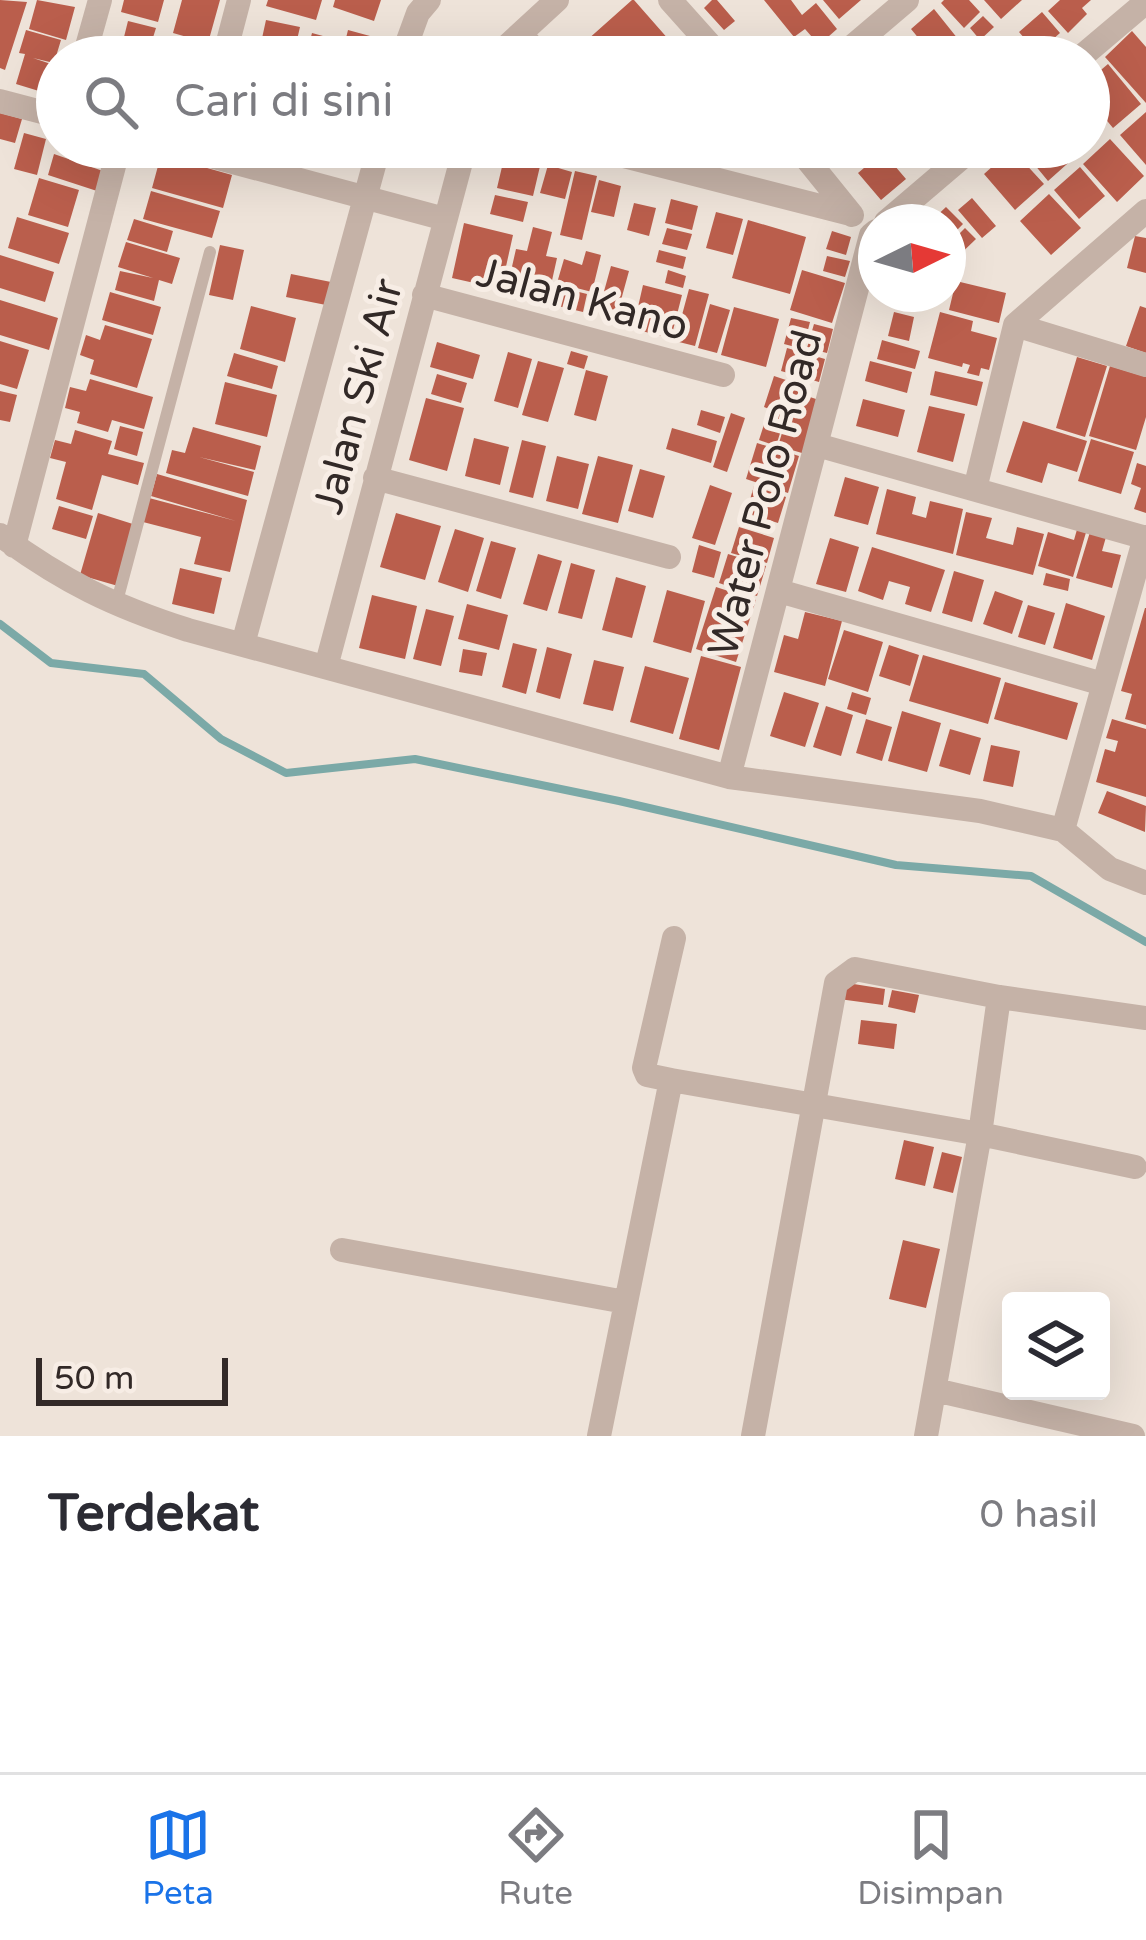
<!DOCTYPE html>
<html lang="id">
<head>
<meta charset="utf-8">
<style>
  :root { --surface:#fff; --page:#f2f2f3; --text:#2b2b33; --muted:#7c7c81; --line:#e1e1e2; --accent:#1a73e8 }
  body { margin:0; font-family:"Varela Round",sans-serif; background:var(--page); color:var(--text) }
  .controls { position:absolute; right:36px; bottom:36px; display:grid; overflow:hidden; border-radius:12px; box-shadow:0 12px 48px #0002 }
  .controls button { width:108px; height:108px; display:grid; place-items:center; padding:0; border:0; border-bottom:3px solid var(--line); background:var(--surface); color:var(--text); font:60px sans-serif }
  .compass { position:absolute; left:858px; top:204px; width:108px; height:108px; border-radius:50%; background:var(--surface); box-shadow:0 12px 48px #0002; rotate:85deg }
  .scale { position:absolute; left:36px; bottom:30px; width:192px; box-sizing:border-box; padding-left:12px; border:6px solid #322927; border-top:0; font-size:33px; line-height:42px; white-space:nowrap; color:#322927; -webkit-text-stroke:9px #f7ede5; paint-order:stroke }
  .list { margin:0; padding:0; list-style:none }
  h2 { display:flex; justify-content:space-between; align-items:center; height:156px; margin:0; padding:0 48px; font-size:51px }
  h2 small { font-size:39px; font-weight:400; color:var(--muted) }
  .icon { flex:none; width:66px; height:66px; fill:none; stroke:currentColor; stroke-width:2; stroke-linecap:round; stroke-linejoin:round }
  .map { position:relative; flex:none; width:1146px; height:1436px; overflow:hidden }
  .search { position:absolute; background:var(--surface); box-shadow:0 12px 48px #0002; left:36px; right:36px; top:36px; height:132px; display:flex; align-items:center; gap:30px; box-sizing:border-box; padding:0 42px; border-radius:66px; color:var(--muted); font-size:45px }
  .sheet { height:336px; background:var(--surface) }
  nav { display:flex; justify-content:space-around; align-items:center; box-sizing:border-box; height:168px; border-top:3px solid var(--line); background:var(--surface); font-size:33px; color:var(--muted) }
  nav a { display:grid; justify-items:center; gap:6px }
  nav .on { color:var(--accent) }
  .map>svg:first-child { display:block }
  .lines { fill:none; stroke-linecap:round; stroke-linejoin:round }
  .stream { stroke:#7ba9a7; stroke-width:8 }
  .building { fill:#ba5e4c }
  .service { stroke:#c5b2a7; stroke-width:12 }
  .minor { stroke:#c5b2a7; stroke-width:24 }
  .labels { text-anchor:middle; stroke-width:10; stroke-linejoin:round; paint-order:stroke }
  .street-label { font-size:42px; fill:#322927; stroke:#f7ede5 }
</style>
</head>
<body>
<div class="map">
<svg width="1146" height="1436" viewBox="0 0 1146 1436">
  <rect width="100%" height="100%" fill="#eee3d9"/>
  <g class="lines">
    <path class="stream" d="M0,624L51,663L144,674L221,739L286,773L415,759L619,801L896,865L1031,876L1146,942"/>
  </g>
  <path class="building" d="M0,0L27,2L5,70L0,68Z
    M37,0L75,7L66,40L29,29Z
    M124,0H164L158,22L121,12Z
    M182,0H220L208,43L173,33Z
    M268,0H322L316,20L266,6Z
    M335,0H381L374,21L333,7Z
    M634,0L684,57H568L632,0Z
    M712,0H717L735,21L724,30L704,8Z
    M764,0H791L802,15L816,3L837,29L819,45L805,29L794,37Z
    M823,0H861L839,19Z
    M944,0H969L980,12L964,28L941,3Z
    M984,0H1022L1001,19Z
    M1060,0H1091L1082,8L1087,14L1068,33L1048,11Z
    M934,9L962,44L946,57H934L911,29Z
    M1042,12L1060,33L1037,53L1019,32Z
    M983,16L994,27L980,40L970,28Z
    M266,20L300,27L293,57L259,52Z
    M128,21L156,28L151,44L124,37Z
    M26,30L61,40L54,63L33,58L57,66L52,95L16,84L25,54L19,53Z
    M348,30L370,36L364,57H323L307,52L312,33L345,42Z
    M1132,31L1146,47V103L1105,57Z
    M775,37L796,57H767L761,51Z
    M905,37L921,57H881Z
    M116,41L152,50L150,57H112Z
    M164,46L199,56L198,57H161Z
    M1108,64L1141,104L1113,128L1089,99V80Z
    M1146,112V165L1120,135Z
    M0,113L22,119L15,143L0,139Z
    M24,133L46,139L37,175L14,169Z
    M1110,139L1144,176L1117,202L1083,164Z
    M895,147H923L904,164L892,150Z
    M1054,147H1068L1076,156L1048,181L1034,164Z
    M1012,149L1044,184L1015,210L984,174Z
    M883,152L906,179L881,200L858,173Z
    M54,154L103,171L97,191L48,175Z
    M505,154L541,162L533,196L497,188Z
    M161,155L232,175L223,208L152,188Z
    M548,165L572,172L565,199L540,193Z
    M1080,167L1105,196L1079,219L1054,190Z
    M575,171L597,176L582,240L560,235Z
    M39,178L79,190L68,227L28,215Z
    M599,180L621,186L614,217L591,212Z
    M151,191L220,211L212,238L143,219Z
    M1049,194L1081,228L1051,255L1020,221Z
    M495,195L528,202L523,222L490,214Z
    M972,198L996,226L982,238L958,210Z
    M671,199L698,206L692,230L665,223Z
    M634,203L656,208L649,236L627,230Z
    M946,207L963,224L948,239V222H930Z
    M716,212L743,219L733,255L706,248Z
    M17,217L69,233L59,264L8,248Z
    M134,219L173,231L167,252L127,240Z
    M748,220L806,237L790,294L732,278Z
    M464,223L513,235L501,289L452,278Z
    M533,227L552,232L546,256L557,258L547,303L506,293L516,249L527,251Z
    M667,228L692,234L687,250L662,244Z
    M965,228L976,239L950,264L948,245Z
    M832,231L851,237L846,255L826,249Z
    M1135,236L1146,238V273L1127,268Z
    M126,242L180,258L172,284L159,280L154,301L115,290L120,271L153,278L118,267Z
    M220,245L244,250L233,300L209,295Z
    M659,250L686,257L683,269L656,262Z
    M586,251L601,255L592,292L557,283L564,259L582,265Z
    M0,255L54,272L45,302L0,288Z
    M827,256L850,261L845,277L823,271Z
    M611,266L629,271L618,311L600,306Z
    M668,270L686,276L683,288L665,283Z
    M802,270L845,283L832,323L790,310Z
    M291,274L331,282L326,305L286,297Z
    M956,281L1006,293L999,323L949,310Z
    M643,285L682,295L671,338L633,329Z
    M559,287L587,294L583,312L554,305Z
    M689,289L709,294L695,346L675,341Z
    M110,292L161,307L153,335L102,320Z
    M0,300L58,318L49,350L0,335Z
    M710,304L730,310L717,353L698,348Z
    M251,306L296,318L285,362L240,349Z
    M1140,306L1146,308V353L1126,346Z
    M734,307L779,319L766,367L721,355Z
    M894,312L914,317L909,341L888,336Z
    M940,312L973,321L971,331L997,338L989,370L981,368L979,376L967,373L970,365L963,363L962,367L928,358Z
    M791,318L810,322L803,349L784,344Z
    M814,324L833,329L827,353L807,348Z
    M105,325L152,339L137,388L90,374L94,360L80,355L86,335L100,340Z
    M882,340L920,351L915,369L877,359Z
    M0,341L29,350L17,389L0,384Z
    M437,342L480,355L473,379L430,367Z
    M787,348L825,359L819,382L781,371Z
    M571,351L588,356L584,369L567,364Z
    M508,352L532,359L518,408L494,401Z
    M234,353L278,366L272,389L227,376Z
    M1077,357L1107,366L1085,437L1056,428Z
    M538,361L564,368L548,422L522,415Z
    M870,361L912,372L907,393L865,381Z
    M1110,366L1146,377V417L1136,450L1089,436Z
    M586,370L608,376L596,421L574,415Z
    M935,371L983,382L977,406L930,395Z
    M437,374L467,383L461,403L431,394Z
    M774,376L786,380L777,407L787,411L776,446L759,440L769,409L764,407Z
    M90,379L153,397L144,429L112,420L108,432L77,423L80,412L65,408L70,387L86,391Z
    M788,381L803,386L801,394L819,400L802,453L778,446L790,407L781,404Z
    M225,382L277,395L267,437L215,424Z
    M0,391L17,395L10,422L0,420Z
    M426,398L464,408L447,471L409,460Z
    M863,399L905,410L898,437L856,426Z
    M929,406L965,414L953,462L917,452Z
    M701,410L725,417L720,433L697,425Z
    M731,413L745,418L727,472L713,467Z
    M1023,421L1087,441L1077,472L1048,463L1042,483L1006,472Z
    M120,426L143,432L137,456L114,449Z
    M193,427L261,446L255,470L199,457L254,472L248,496L166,473L172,450L185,453Z
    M672,428L717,441L711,463L666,449Z
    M75,430L112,441L108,454L144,463L138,485L102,475L92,510L56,499L66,462L50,458L55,440L71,444Z
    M474,438L509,447L500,485L465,476Z
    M1091,439L1134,452L1121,494L1078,481Z
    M522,440L546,446L533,498L509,492Z
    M757,443L799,456L788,493L746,479Z
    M557,456L589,464L578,509L546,501Z
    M598,456L633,465L618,523L582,514Z
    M1137,463L1146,466V513L1134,509L1141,488L1131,484Z
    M640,469L665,476L653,518L628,511Z
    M157,474L247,500L230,572L194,564L201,537L143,522L149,498L236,521L151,496Z
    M845,477L879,487L868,525L834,516Z
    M710,485L732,493L715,545L692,538Z
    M754,486L786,497L778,523L746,513Z
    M887,489L916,497L912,514L926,518L930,501L963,509L953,554L876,534Z
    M59,506L93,516L86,539L52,529Z
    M966,512L992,518L986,538L1013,545L1017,527L1044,534L1033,575L956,555Z
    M98,513L136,525L118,586L80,575Z
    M396,513L441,526L425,580L380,567Z
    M1078,526L1087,529L1073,577L1038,566L1048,532L1074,540Z
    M739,527L774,538L767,563L731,553Z
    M455,529L484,538L468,592L438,582Z
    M1090,532L1106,537L1102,551L1121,555L1112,588L1076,578Z
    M830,538L859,547L846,592L816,584Z
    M491,541L516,548L501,599L476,591Z
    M699,545L721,552L714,578L692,572Z
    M872,547L945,570L931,612L905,604L910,587L889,581L883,600L858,591Z
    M538,554L562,561L547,611L523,604Z
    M728,554L766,566L757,596L719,583Z
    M571,563L595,570L582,619L558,613Z
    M180,568L222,578L214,614L172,604Z
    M954,571L984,580L972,622L942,613Z
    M1046,573L1070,579L1068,591L1043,585Z
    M616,577L646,586L632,638L602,630Z
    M716,587L756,600L736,662L696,649Z
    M667,590L705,601L691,653L653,642Z
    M995,591L1023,601L1012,634L983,624Z
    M372,595L417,606L405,659L359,648Z
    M1066,603L1105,616L1092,660L1053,648Z
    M467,604L508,615L499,650L458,639Z
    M1028,605L1055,613L1045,645L1018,637Z
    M1145,608H1146V725L1125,719L1132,694L1121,691Z
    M426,609L454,616L441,666L413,659Z
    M805,612L842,621L825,686L774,672L784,635L798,639Z
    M844,630L883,642L868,692L828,679Z
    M513,643L537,649L526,694L502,687Z
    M889,645L919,655L910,686L879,676Z
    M547,647L572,654L560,699L536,692Z
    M463,649L487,653L482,676L459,672Z
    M923,655L1001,678L988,724L909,701Z
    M701,656L741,667L719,750L679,739Z
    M594,660L624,667L613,711L583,704Z
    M645,666L689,678L673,734L630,722Z
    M1005,682L1078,703L1067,740L994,719Z
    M784,692L819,703L805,747L770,736Z
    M852,692L871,698L866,715L847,709Z
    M826,706L853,715L841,756L813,747Z
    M902,711L941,723L927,772L888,761Z
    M866,719L892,727L882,761L856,753Z
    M1112,719L1146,729V797L1096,782L1105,749L1115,752L1118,741L1106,738Z
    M950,729L981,738L970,775L939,766Z
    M991,745L1020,751L1013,787L983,781Z
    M1107,791L1146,806L1145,832L1098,813Z
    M841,982L885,989L883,1005L839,999Z
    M892,990L919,995L915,1013L888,1007Z
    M861,1020L897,1024L894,1049L858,1044Z
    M904,1140L934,1147L925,1186L895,1179Z
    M942,1152L962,1157L953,1193L933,1188Z
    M903,1240L940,1249L926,1308L889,1299Z"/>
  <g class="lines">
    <path class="service" d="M525,30L550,57
      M116,605L210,252"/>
    <path class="minor" d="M670,0L721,57
      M84,57L100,0
      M224,57L239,0
      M402,57L418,13L429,0
      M495,57L557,0
      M840,57L907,0
      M1081,57L1146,2
      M0,101L57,116
      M177,147L445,219
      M589,147L851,214
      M797,147L852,215
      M886,222L974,147
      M424,295L723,375
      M1015,325L1146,365
      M817,445L1146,538
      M375,478L669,557
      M975,489L1015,325L1146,211
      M0,535C64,582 113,606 188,630L729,777L980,811L1063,830L1110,869L1146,883
      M14,546L119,147
      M779,591L1103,684
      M243,644L379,147
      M326,667L465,147
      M729,777L871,235L876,231
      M1063,830L1145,537
      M671,1080L980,1134L1135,1167
      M342,1250L625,1302
      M935,1390L1133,1436
      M599,1436L671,1080L647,1075L644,1068L674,938
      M753,1436L836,983L855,969L999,997L1146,1018
      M926,1436L980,1134L999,997"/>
  </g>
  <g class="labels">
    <g class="street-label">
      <text transform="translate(583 298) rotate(15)" y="15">Jalan Kano</text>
      <text transform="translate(357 396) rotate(-75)" y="15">Jalan Ski Air</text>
      <text transform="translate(764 493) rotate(-75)" y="15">Water Polo Road</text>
    </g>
  </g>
</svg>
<div class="controls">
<button><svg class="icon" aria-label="layers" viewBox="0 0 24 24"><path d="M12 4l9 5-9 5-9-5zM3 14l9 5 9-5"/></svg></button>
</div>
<svg class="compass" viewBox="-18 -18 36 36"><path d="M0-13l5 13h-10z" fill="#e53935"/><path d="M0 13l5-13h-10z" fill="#7c7c81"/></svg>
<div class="scale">50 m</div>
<div class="search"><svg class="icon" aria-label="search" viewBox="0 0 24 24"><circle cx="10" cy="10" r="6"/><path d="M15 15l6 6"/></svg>Cari di sini</div>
</div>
<section class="sheet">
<h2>Terdekat<small>0 hasil</small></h2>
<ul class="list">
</ul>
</section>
<nav>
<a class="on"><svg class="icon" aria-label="map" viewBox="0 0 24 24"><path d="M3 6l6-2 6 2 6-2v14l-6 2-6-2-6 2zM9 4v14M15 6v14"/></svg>Peta</a>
<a><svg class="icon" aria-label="directions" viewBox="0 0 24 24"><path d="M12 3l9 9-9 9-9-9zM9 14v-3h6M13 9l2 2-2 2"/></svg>Rute</a>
<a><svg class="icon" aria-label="saved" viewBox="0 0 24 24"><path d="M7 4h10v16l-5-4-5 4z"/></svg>Disimpan</a>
</nav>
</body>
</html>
